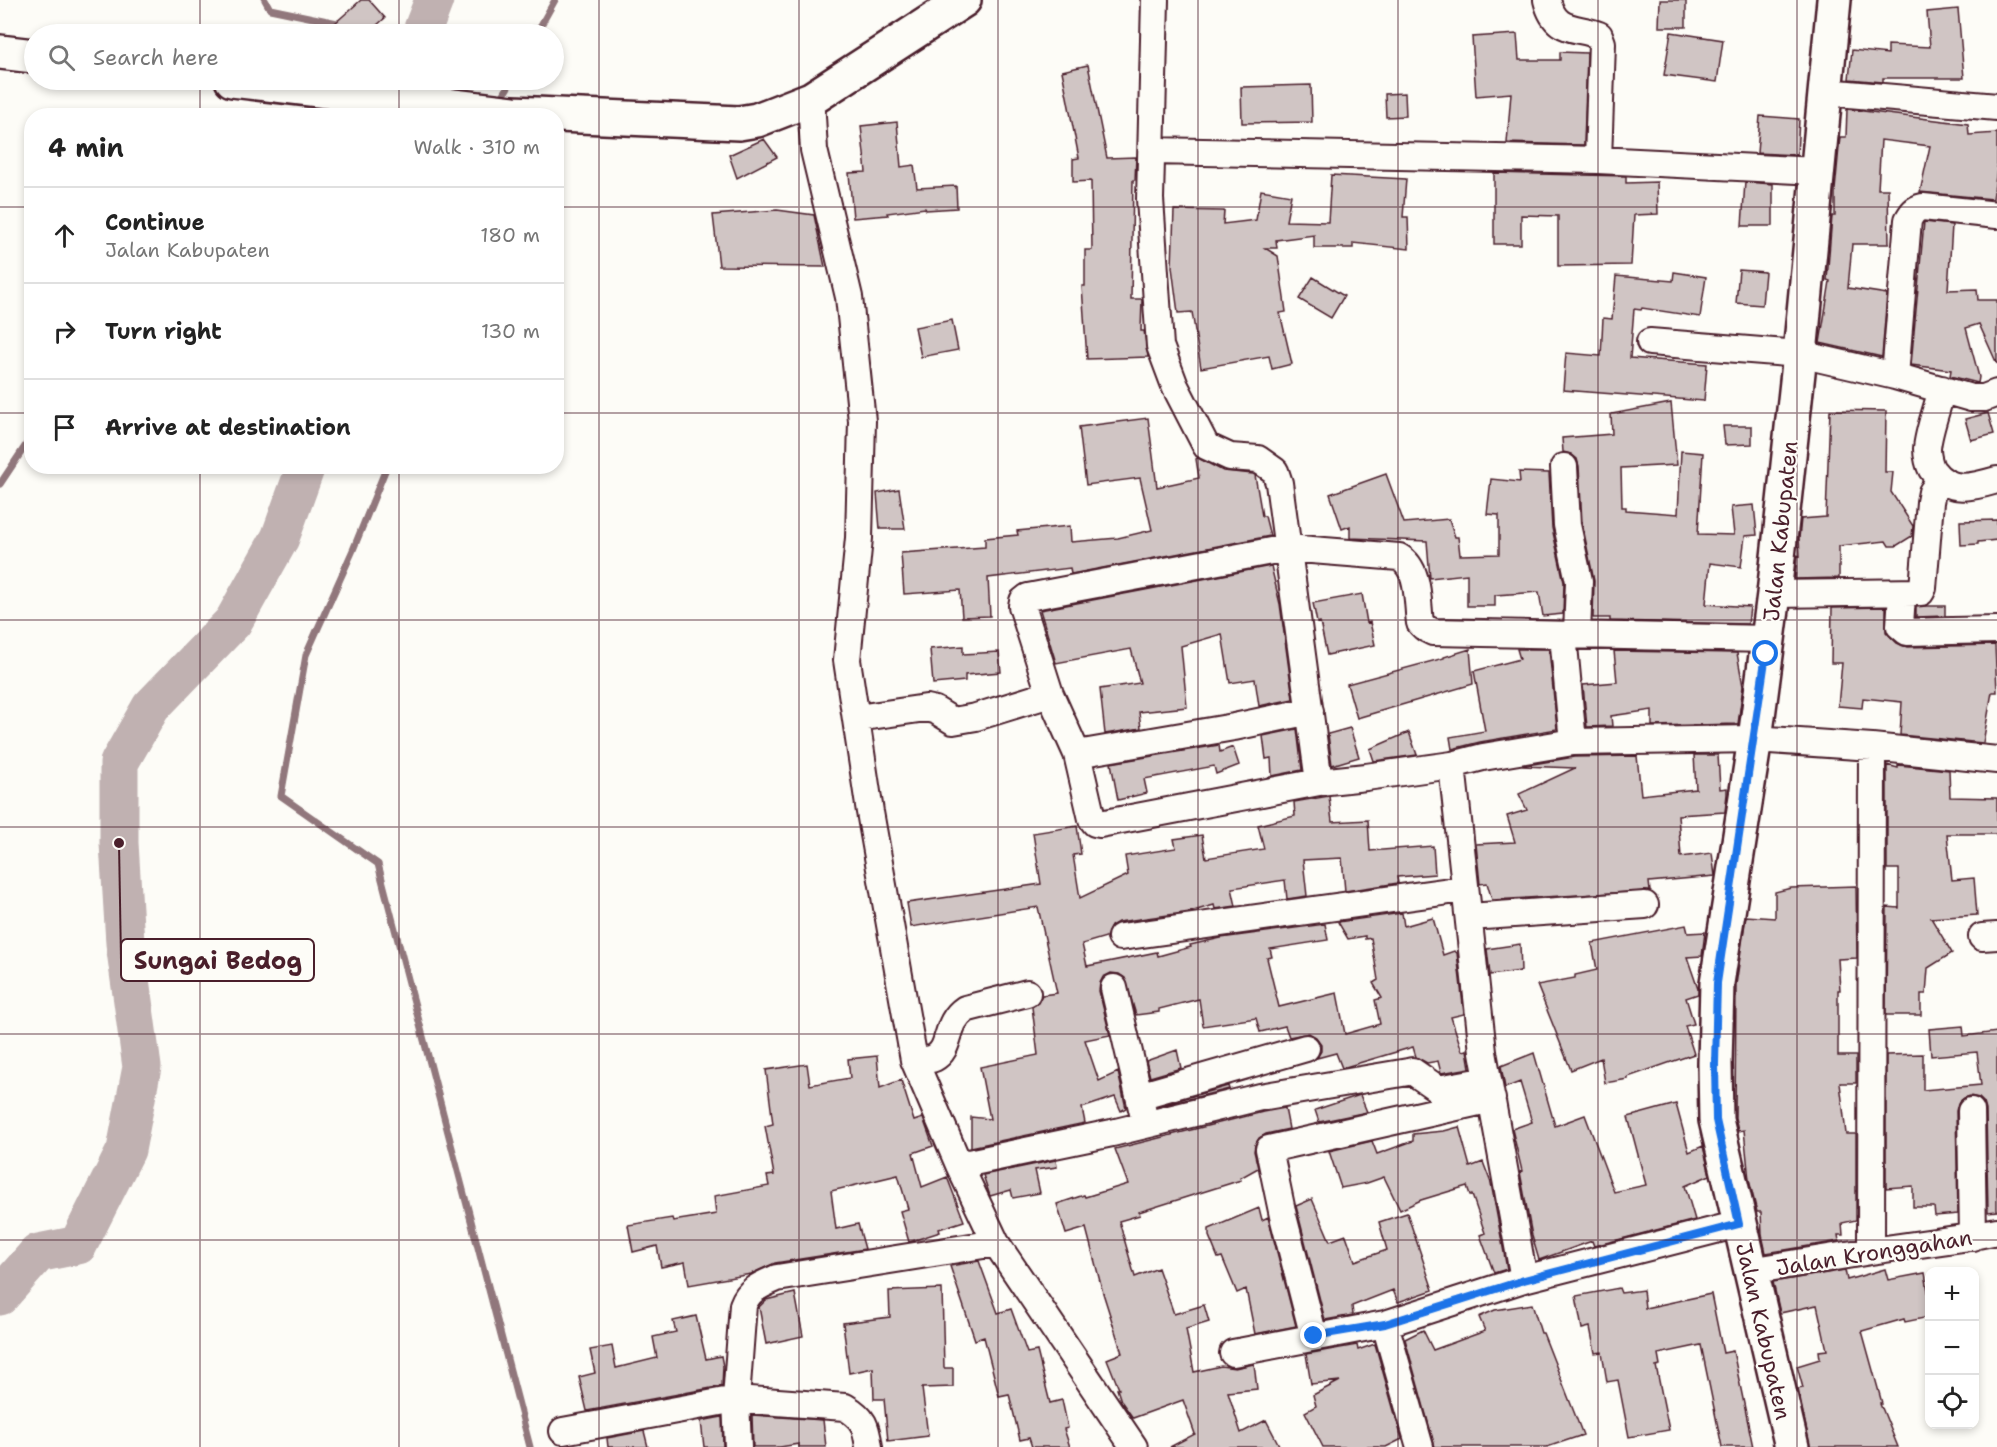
<!DOCTYPE html>
<html lang="en">
<head>
<meta charset="utf-8">
<style>
  :root { --surface:#fff; --page:#f2f2f2; --text:#222; --muted:#767676; --line:#e0e0e0 }
  body { margin:0; font-family:"Shantell Sans",sans-serif; background:var(--page); color:var(--text) }
  .controls { position:absolute; right:18px; bottom:18px; display:grid; overflow:hidden; border-radius:12px; box-shadow:0 3px 9px #0003 }
  .controls button { width:54px; height:54px; display:grid; place-items:center; padding:0; border:0; border-bottom:2px solid var(--line); background:var(--surface); color:var(--text); font:30px sans-serif }
  .stop { position:absolute; width:18px; height:18px; margin:-14px; border:4px solid #1a73e8; border-radius:50%; background:#fff }
  .stop.end { background:#1a73e8; border-color:#fff; box-shadow:0 2px 6px #0008 }
  .list { margin:0; padding:0; list-style:none }
  h2 { display:flex; justify-content:space-between; align-items:center; height:78px; margin:0; padding:0 24px; font-size:26px }
  h2 small { font-size:20px; font-weight:400; color:var(--muted) }
  .list li { display:grid; grid-template-columns:39px 1fr auto; gap:18px; align-items:center; box-sizing:border-box; height:96px; padding:0 24px; border-top:2px solid var(--line) }
  .list b { display:block; font-size:22px; white-space:nowrap }
  .list p { margin:0; font-size:20px; white-space:nowrap; color:var(--muted) }
  .list em { font-size:20px; font-style:normal; color:var(--muted) }
  .icon { flex:none; width:33px; height:33px; fill:none; stroke:currentColor; stroke-width:2; stroke-linecap:round; stroke-linejoin:round }
  .map { position:relative; flex:none; width:1997px; height:1447px; overflow:hidden }
  .search { position:absolute; background:var(--surface); box-shadow:0 3px 9px #0003; left:24px; top:24px; width:540px; height:66px; display:flex; align-items:center; gap:15px; box-sizing:border-box; padding:0 21px; border-radius:33px; color:var(--muted); font-size:22px }
  .panel { position:absolute; background:var(--surface); box-shadow:0 3px 9px #0003; left:24px; top:108px; width:540px; height:366px; border-radius:24px }
  .map>svg:first-child { display:block }
  .lines { fill:none; stroke-linecap:round; stroke-linejoin:round }
  .stream { stroke:#91777b; stroke-width:7 }
  .river { stroke:#c0b1b1; stroke-width:39 }
  .building { fill:#d0c5c4; stroke:#4a1f2b; stroke-width:1.5 }
  .minor-casing { stroke:#4a1f2b; stroke-width:30 }
  .secondary-casing { stroke:#4a1f2b; stroke-width:38 }
  .primary-casing { stroke:#4a1f2b; stroke-width:38 }
  .minor { stroke:#fdfcf7; stroke-width:26 }
  .secondary { stroke:#fdfcf7; stroke-width:33 }
  .primary { stroke:#fdfcf7; stroke-width:33 }
  .route { stroke:#1a73e8; stroke-width:8 }
  .grid { fill:none; stroke:#4a1f2b; stroke-width:1.5; stroke-opacity:0.55 }
  .labels { text-anchor:middle; stroke-width:4.5; stroke-linejoin:round; paint-order:stroke }
  .street-label { font-size:22px; fill:#4a1f2b; stroke:#fdfcf7 }
  .leader { fill:none; stroke:#4a1f2b; stroke-width:2 }
  .callout-dot { fill:#4a1f2b; stroke:#fdfcf7; stroke-width:2 }
  .callout { fill:#fdfcf7; stroke:#4a1f2b; stroke-width:2 }
  .callout-label { font-size:24px; text-anchor:middle; font-weight:bold; fill:#4a1f2b }
</style>
</head>
<body>
<div class="map">
<svg width="1997" height="1447" viewBox="0 0 1997 1447">
  <rect width="100%" height="100%" fill="#fdfcf7"/>
  <filter id="ink" filterUnits="userSpaceOnUse"><feTurbulence type="fractalNoise" baseFrequency=".0167" numOctaves="2"/><feDisplacementMap in="SourceGraphic" scale="12" xChannelSelector="R" yChannelSelector="G"/><feConvolveMatrix kernelMatrix="1 2 1 2 8 2 1 2 1" color-interpolation-filters="sRGB"/></filter>
  <g filter="url(#ink)">
    <g class="lines">
      <path class="stream" d="M265,0L270,9L342,24
        M362,28L375,34
        M536,34L555,0
        M500,101L512,80
        M387,466L353,550L306,655L281,796L378,864L530,1447
        M0,484L32,436"/>
      <path class="river" d="M421,34L434,0
        M0,1296L38,1253L78,1245L126,1150L142,1067L125,943L119,843V763L151,707L233,622L280,538L306,466"/>
    </g>
    <path class="building" d="M361,0H369L385,18L367,34H343L334,24Z
      M1660,0H1686V27H1659Z
      M1958,9L1964,78H1883V82L1849,79L1852,50L1888,54V45L1930,47L1927,12Z
      M1671,32L1723,40L1717,82L1664,75Z
      M1517,34L1519,60H1560V52L1587,53L1584,145L1507,143L1511,93L1476,96L1472,37Z
      M1088,65L1107,158L1136,157L1135,180H1133L1131,299H1142L1141,331H1144L1148,357L1087,359L1082,286H1085V250H1092L1091,181L1073,182V159L1079,158L1062,71Z
      M1311,85L1312,122L1242,123L1241,87Z
      M1405,93L1406,116L1386,117L1385,94Z
      M1847,109L1968,124L1969,135L1997,133V168L1993,199L1920,192L1930,146L1881,140L1878,189H1888L1889,244H1852L1848,288L1887,294L1882,357L1820,343L1830,281L1827,280L1832,216H1835V190L1840,137H1846Z
      M1760,116L1799,119L1797,155L1757,153Z
      M897,122L901,167L914,165L917,188L956,186L957,208L926,210L925,208L887,213L888,215L853,218L849,173L866,172L861,126Z
      M764,139L777,157L737,178L729,155Z
      M1494,173L1626,176V183L1657,182L1658,214L1634,215L1631,265L1558,266V216L1521,215V244H1494Z
      M1331,175L1406,179L1403,217H1408L1409,249L1353,243V248H1314V235L1276,240L1277,248H1265L1278,256L1286,312L1280,313L1292,364L1272,369L1269,356L1201,368L1192,312L1178,313L1172,267L1174,210L1224,211L1223,224L1256,220L1261,190L1291,195L1286,221L1328,222Z
      M1745,182L1773,184V226H1742Z
      M777,210L814,215L825,267L719,266L713,215Z
      M1924,222L1952,225L1948,290L1977,289L1978,300H1997V364L1979,324L1966,328L1979,377L1978,383L1950,376L1951,370L1911,365Z
      M1739,270L1765,272L1762,305L1736,303Z
      M1674,272L1706,277L1700,317L1642,308L1641,310L1634,309L1630,358L1707,364L1704,401L1563,390L1566,353L1601,356L1603,318L1612,319L1616,276L1673,281Z
      M1313,277L1344,296L1331,318L1299,299Z
      M952,320L958,350L921,357L915,327Z
      M1671,403L1677,465L1621,468L1622,507H1626V510L1678,514L1681,451L1703,453L1698,534L1734,535L1731,507L1754,505L1757,535L1745,536L1741,567L1710,563L1706,604L1750,607L1748,624L1610,621V618H1593L1594,581L1582,523L1579,466L1577,459L1571,454L1563,452L1562,438L1612,434L1611,414Z
      M1830,410L1886,411L1885,472H1893L1891,492L1913,526L1912,536L1896,546H1889L1886,541L1839,546V578L1795,579L1797,555L1800,556L1799,538L1801,519L1826,517Z
      M1988,413L1994,434L1971,440L1965,419Z
      M1148,418L1157,487L1199,478L1196,459L1198,458L1223,471L1253,474L1255,475L1262,516H1265L1270,536L1071,574L1070,568L988,578L990,616L962,617L960,590L904,594L901,553L985,547V538L1018,535L1017,531L1070,526L1071,542L1118,538L1152,530L1140,478L1086,485L1079,427Z
      M1723,426H1752V444L1725,445Z
      M1519,472L1549,473L1552,528L1564,582L1563,614L1543,616L1539,592L1495,595V606H1467V574L1430,578L1427,541L1350,538V526L1342,529L1330,494L1386,474L1404,523L1449,519L1455,537H1458L1460,555L1499,554V515L1487,514L1491,479L1520,482Z
      M899,489L905,529H880L877,493Z
      M1997,520V540L1978,542V544L1961,545L1960,521Z
      M1271,566L1280,604L1293,699L1259,706L1255,679L1230,683L1222,634L1181,646L1187,707L1139,712L1141,728L1105,734L1100,689L1140,683L1131,649L1056,663L1040,610Z
      M1362,594L1367,623L1370,622L1375,645L1327,655L1320,622L1317,623L1313,603Z
      M1926,606H1945V616L1916,617V607Z
      M1886,607V632L1897,643L1907,647L1995,645L1997,692H1992L1983,743L1900,735L1902,702L1863,698L1862,708L1838,706L1842,663H1831L1832,608Z
      M963,646V654L999,652L1001,672L965,675V681L933,684L930,649Z
      M1470,649L1473,684L1357,718L1347,684L1444,658V657Z
      M1517,649H1549L1557,729L1480,742L1452,749L1450,737L1485,731L1474,671L1520,659Z
      M1614,651L1737,653L1743,686L1738,724L1652,726V710L1611,716L1612,726L1587,727L1583,685L1617,682Z
      M1350,728L1359,757L1332,765L1328,734Z
      M1297,729L1302,770L1272,776L1271,758L1266,759L1263,736Z
      M1409,732L1417,755L1374,761L1370,749Z
      M1219,745L1220,752L1233,747L1239,765L1216,774L1214,766L1144,779L1147,793L1118,800L1111,763Z
      M1694,755H1718L1720,789L1727,788V794L1725,812L1678,815L1681,857L1712,853L1715,876L1649,882L1650,891L1492,900L1487,883L1480,884L1476,844L1515,842L1507,816L1527,810L1519,794L1575,768L1522,766L1574,757L1637,756L1641,795L1696,789Z
      M1887,765L1898,768V765L1949,770L1950,797L1997,798V834H1947L1952,880L1974,878L1977,915L1931,918L1952,953L1928,968L1926,994H1921V1015H1886L1887,907L1899,908V869H1887Z
      M1329,796L1332,822L1368,820L1370,851L1433,846L1435,874L1397,877L1398,883L1345,891L1342,858L1303,860L1307,896L1287,899L1285,880L1232,888L1236,906L1215,909L1214,905L1190,912L1118,922L1111,926L1106,937L1082,944L1087,966L1157,952L1158,956L1191,947L1190,945L1221,938L1325,924L1328,940L1270,949L1272,957L1267,958L1279,1007L1337,993L1345,1034L1380,1024L1375,1000L1382,998L1373,983L1378,980L1371,938L1365,939V936L1348,939L1338,922L1402,913L1404,926L1433,918L1443,955L1454,951L1457,953L1464,1014L1451,1017L1462,1051L1467,1050L1470,1068L1441,1073L1438,1061L1427,1063L1416,1057L1413,1047L1342,1068L1336,1053L1317,1058L1321,1051V1044L1316,1037L1309,1033L1289,1037L1285,1026L1260,1032L1256,1018L1203,1026L1199,999L1159,1009V1012L1136,1015L1125,978L1119,974L1111,973L1103,977L1100,983L1099,991L1110,1035L1085,1040L1099,1081L1118,1072L1126,1108L1121,1111L1115,1097L1082,1108L1085,1123L971,1147V1117L990,1119L980,1067L1038,1055L1032,1007L1038,1003L1042,995L1057,993L1038,907L911,927L907,903L1041,884L1033,833L1077,826L1081,854L1073,855L1080,898L1128,875L1125,856L1176,848L1174,839L1202,835L1206,858L1264,849L1258,825L1295,816L1294,802Z
      M1856,886L1857,958L1838,959L1840,990H1838V1056H1856V1083H1840L1846,1134H1856V1220L1842,1223L1843,1235H1838L1839,1241L1766,1253L1762,1235L1761,1212H1757L1749,1180L1744,1130L1738,1131L1735,1118L1736,985L1746,916L1775,918V892L1791,888Z
      M1686,925L1688,933L1705,932L1702,956L1687,957L1698,989V994L1686,998L1694,1024L1685,1026L1694,1054L1628,1077V1079L1605,1083L1601,1058L1571,1070L1537,985L1575,978V975L1597,970L1592,943Z
      M1520,944L1521,971L1490,975L1487,949Z
      M1963,1026L1964,1036L1997,1032V1211L1988,1212L1986,1110L1984,1103L1979,1098L1970,1096L1964,1098L1958,1103L1956,1111L1958,1214L1935,1216L1934,1207H1913V1186L1886,1188V1055L1923,1054V1090L1981,1085L1977,1052L1931,1056L1929,1029Z
      M1177,1050L1181,1068L1150,1077L1146,1061Z
      M1534,1053L1555,1126L1585,1115L1614,1192L1646,1185L1628,1117L1676,1104L1689,1152L1703,1146L1710,1175L1685,1186L1695,1220L1594,1246L1592,1241L1539,1260L1532,1236L1520,1172L1522,1171L1512,1129L1532,1122L1520,1082L1505,1088L1501,1066Z
      M877,1056L880,1088L901,1080L914,1121L923,1118L933,1146L913,1153L922,1187L947,1177L964,1221L939,1229L940,1232L909,1242L900,1211L908,1209L898,1175L831,1191L836,1229L858,1224L865,1249L775,1263L751,1274L689,1285L685,1262L661,1267L657,1246L633,1252L628,1225L672,1218L673,1221L716,1214L714,1196L769,1186L767,1176L774,1175L765,1126L773,1124L766,1070L807,1064L810,1085L850,1078L848,1059Z
      M1228,1086L1229,1089L1157,1107V1106Z
      M1360,1095L1367,1112L1319,1122L1315,1110Z
      M1285,1108L1289,1129L1266,1134L1259,1138L1255,1145L1254,1151L1258,1168L1240,1178L1241,1180L1139,1212L1140,1215L1119,1221L1135,1277L1158,1268L1174,1314L1204,1305L1209,1322L1186,1329L1194,1372L1221,1366L1235,1368L1254,1364L1257,1389L1228,1392L1241,1433L1266,1420L1280,1447H1170L1195,1434L1183,1400L1133,1418L1121,1401L1117,1389H1119L1107,1359L1122,1353L1103,1293L1086,1228L1066,1234L1057,1204L1084,1195L1085,1197L1128,1184L1115,1149L1263,1112Z
      M1459,1127L1470,1167L1483,1162L1491,1183L1507,1269L1494,1273L1480,1235L1485,1233L1472,1195H1470L1467,1186L1421,1200L1400,1210L1384,1177L1367,1183L1341,1188L1329,1151L1372,1141L1377,1154L1413,1141V1134L1444,1131Z
      M1056,1160L1057,1167L1035,1170L1040,1193L1013,1198L1011,1190L990,1196L983,1175Z
      M1312,1199L1330,1241L1346,1235L1355,1261L1387,1250L1379,1222L1407,1213L1433,1290L1398,1302L1393,1290L1352,1306L1353,1315L1325,1320L1296,1206Z
      M1259,1208L1262,1220L1268,1217L1296,1326L1255,1334L1246,1289L1237,1293L1222,1257L1218,1258L1209,1236V1229Z
      M979,1261L998,1313L1011,1309L1027,1353L1037,1351L1050,1403L1062,1400L1068,1428L1064,1429L1070,1447H1032L1029,1438L1020,1440L1009,1394L999,1396L984,1337L975,1340L950,1266Z
      M1885,1269L1888,1280L1925,1273L1929,1297V1317L1905,1322L1904,1319L1862,1331L1882,1403H1880L1898,1447H1810L1798,1389L1803,1388L1797,1366L1820,1359L1819,1351L1827,1350L1817,1305L1780,1313L1773,1282L1845,1270L1847,1280Z
      M1619,1288L1621,1293L1643,1290L1645,1308L1711,1294L1723,1353L1733,1351L1753,1447H1722L1701,1345L1658,1354L1660,1365L1656,1366L1669,1430L1629,1437L1618,1380L1607,1382L1602,1352L1595,1353L1590,1327L1582,1329L1576,1296Z
      M942,1289L944,1368H953V1387L922,1388L928,1436L888,1441L884,1399H874L873,1368L849,1373L843,1323L890,1317L889,1291Z
      M795,1293L803,1336L766,1344L759,1307L766,1300Z
      M1532,1304L1541,1333H1543L1583,1435L1547,1447H1435L1405,1339L1423,1330L1433,1350L1485,1331L1479,1317L1495,1310Z
      M696,1316L706,1359L721,1356L723,1366L722,1386L587,1411L579,1377L595,1373L590,1350L612,1346L616,1368L657,1358L653,1337L676,1332L673,1321Z
      M1375,1344L1402,1439L1386,1447H1323L1305,1412L1316,1406L1313,1395L1340,1381L1311,1384L1306,1354L1357,1345L1358,1350Z
      M752,1415L823,1420L826,1447H799V1444L780,1447H753Z
      M722,1417L723,1447H704L701,1421Z
      M644,1431L648,1447H608L607,1438Z"/>
    <g class="lines">
      <g class="minor-casing">
        <path id="minor" d="M1155,0L1150,199L1160,346L1175,386L1206,446L1230,457L1258,459L1275,471L1279,483L1319,782L1366,777L1452,765L1483,1052L1524,1279L1385,1324L1233,1353
          M1547,0C1555,33 1574,26 1599,35L1602,43L1598,160
          M1826,92L1997,107
          M811,99L814,150L849,297L862,421L859,538L847,660L870,812L914,1060L959,1165L996,1243L1134,1447
          M1152,151L1598,160L1817,171
          M1650,342L1800,354L1895,376L1971,398H1984L1997,393
          M1895,376L1908,220C1912,213 1914,209 1923,207L1997,215
          M1942,389C1938,406 1928,432 1927,449C1927,455 1929,466 1933,471C1950,494 1973,487 1997,480
          M1564,467L1567,525L1579,581L1577,635
          M1774,594L1921,592L1923,588L1930,502L1932,492L1940,481
          M1902,594L1900,626L1907,632L1997,630
          M857,718L926,708L935,710L953,721L976,717L1050,694
          M1573,742L1755,739L1872,747L1997,760
          M1077,754L1234,727L1310,711
          M1452,765L1483,757L1573,742L1563,635
          M1319,782L1100,824L1095,823L1092,819L1077,754L1050,694L1022,606L1023,601L1028,597L1287,548L1399,557C1420,569 1417,601 1420,623L1425,628L1433,632L1768,639
          M1469,917L1645,905
          M1121,937L1464,889
          M1982,937L1997,936
          M1114,988L1143,1113
          M914,1060C920,1060 928,1061 934,1058C952,1049 944,1023 965,1009L1027,993
          M1139,1096L1306,1048
          M1971,1111L1973,1237
          M959,1165L1112,1133L1260,1097L1408,1072L1412,1071L1438,1089L1488,1080
          M1871,1251L1872,747
          M1750,1271L1871,1251L1963,1238L1997,1231
          M1524,1279L1739,1224
          M1385,1324L1420,1447
          M1314,1337L1283,1216L1269,1149L1492,1099
          M563,1431L736,1399L743,1305C749,1289 761,1285 777,1278L996,1243
          M738,1447L736,1399L845,1407C864,1418 866,1426 869,1447"/>
      </g>
      <g class="secondary-casing">
        <path id="secondary" d="M1792,1447L1716,1120L1715,1064L1717,983L1755,739L1774,594L1800,354L1834,0"/>
      </g>
      <g class="primary-casing">
        <path id="primary" d="M0,52L34,56
          M232,80L513,113L739,123L757,120L811,99L964,0"/>
      </g>
      <use href="#minor" class="minor"/>
      <use href="#secondary" class="secondary"/>
      <use href="#primary" class="primary"/>
    </g>
  </g>
  <g class="lines" filter="url(#ink)">
    <path class="route" d="M1314,1336L1385,1324L1524,1280L1739,1224L1716,1120L1715,1064L1717,983L1766,654"/>
  </g>
  <path class="grid" d="M200,0V34M399,0V34M599,0V1447M799,0V1447M998,0V1447M1198,0V1447M1398,0V1447M1598,0V1447M1797,0V1447M200,80V116M399,80V116M0,207H32M556,207H1997M0,413H32M556,413H1997M200,466V1447M399,466V1447M0,620H1997M0,827H1997M0,1034H1997M0,1240H1997"/>
  <g class="labels">
    <g class="street-label">
      <text transform="translate(1780 531) rotate(-84)" y="8">Jalan Kabupaten</text>
      <text transform="translate(1874 1252) rotate(-9)" y="8">Jalan Kronggahan</text>
      <text transform="translate(1764 1331) rotate(77)" y="8">Jalan Kabupaten</text>
    </g>
  </g>
  <path class="leader" d="M119 843L121 960"/>
  <circle class="callout-dot" cx="119" cy="843" r="6"/>
  <rect class="callout" x="121" y="939" width="193" height="42" rx="6"/>
  <g class="callout-label">
    <text x="218" y="969">Sungai Bedog</text>
  </g>
</svg>
<div class="controls">
<button>+</button>
<button>−</button>
<button><svg class="icon" aria-label="locate" viewBox="0 0 24 24"><circle cx="12" cy="12" r="6"/><path d="M12 2v4M12 18v4M2 12h4M18 12h4"/></svg></button>
</div>
<div class="stop" style="left:1766px;top:654px"></div>
<div class="stop end" style="left:1314px;top:1336px"></div>
<div class="search"><svg class="icon" aria-label="search" viewBox="0 0 24 24"><circle cx="10" cy="10" r="6"/><path d="M15 15l6 6"/></svg>Search here</div>
<section class="panel">
<h2>4 min<small>Walk · 310 m</small></h2>
<ul class="list">
<li><svg class="icon" aria-label="ahead" viewBox="0 0 24 24"><path d="M12 20V5M6 11l6-6 6 6"/></svg><div><b>Continue</b><p>Jalan Kabupaten</p></div><em>180 m</em></li>
<li><svg class="icon" aria-label="right" viewBox="0 0 24 24"><path d="M7 20v-9h11M14 6l5 5-5 5"/></svg><div><b>Turn right</b></div><em>130 m</em></li>
<li><svg class="icon" aria-label="arrive" viewBox="0 0 24 24"><path d="M6 21V4h12l-3 4 3 4H6"/></svg><div><b>Arrive at destination</b></div></li>
</ul>
</section>
</div>
</body>
</html>
